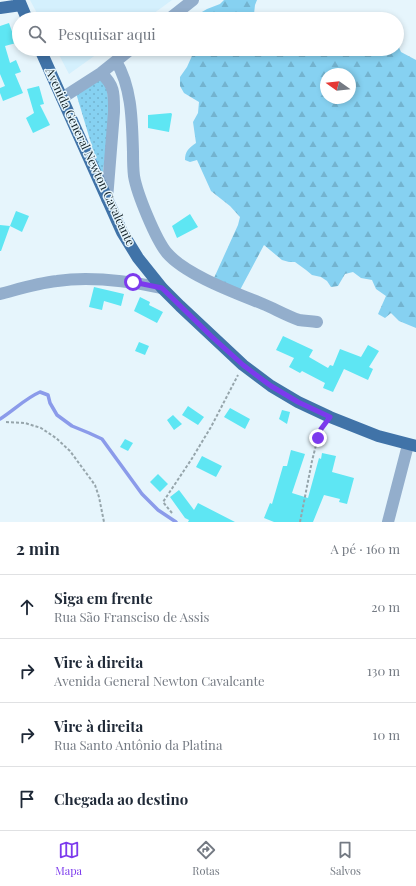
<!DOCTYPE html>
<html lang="pt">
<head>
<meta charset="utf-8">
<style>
  :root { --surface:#fff; --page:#f6f6f7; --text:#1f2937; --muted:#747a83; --line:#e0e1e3; --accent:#7c3aed }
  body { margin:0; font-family:"Playfair Display",serif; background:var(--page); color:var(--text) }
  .compass { position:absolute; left:320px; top:68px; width:36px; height:36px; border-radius:50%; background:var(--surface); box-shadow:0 2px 6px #0003; rotate:285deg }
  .stop { position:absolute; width:12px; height:12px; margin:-9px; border:3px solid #7c3aed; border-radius:50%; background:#fff }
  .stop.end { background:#7c3aed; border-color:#fff; box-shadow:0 1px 4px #0008 }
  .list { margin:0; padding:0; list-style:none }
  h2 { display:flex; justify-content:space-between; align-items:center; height:52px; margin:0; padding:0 16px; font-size:17px }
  h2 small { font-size:13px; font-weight:400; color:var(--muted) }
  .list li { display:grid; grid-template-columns:26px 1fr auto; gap:12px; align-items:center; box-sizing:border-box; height:64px; padding:0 16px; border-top:1px solid var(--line) }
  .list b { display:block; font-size:15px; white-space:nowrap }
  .list p { margin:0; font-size:13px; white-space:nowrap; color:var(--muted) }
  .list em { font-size:13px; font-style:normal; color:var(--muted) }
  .icon { flex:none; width:22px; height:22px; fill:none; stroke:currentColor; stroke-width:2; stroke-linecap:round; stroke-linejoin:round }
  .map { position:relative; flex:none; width:416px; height:522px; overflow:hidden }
  .search { position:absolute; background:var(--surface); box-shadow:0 2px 6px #0003; left:12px; right:12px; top:12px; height:44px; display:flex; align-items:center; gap:10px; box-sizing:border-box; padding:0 14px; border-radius:22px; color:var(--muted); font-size:15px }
  .sheet { height:308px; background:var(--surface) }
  nav { display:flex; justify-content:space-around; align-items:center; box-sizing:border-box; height:56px; border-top:1px solid var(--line); background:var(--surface); font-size:11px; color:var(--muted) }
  nav a { display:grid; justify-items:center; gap:2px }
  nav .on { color:var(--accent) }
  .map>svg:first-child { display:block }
  .built { fill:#d4f0fd }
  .grass { fill:url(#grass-dots) }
  .forest { fill:url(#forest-firs); fill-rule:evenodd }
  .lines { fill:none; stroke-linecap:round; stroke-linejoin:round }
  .stream { stroke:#8b9bea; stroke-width:3.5 }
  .building { fill:#5ee6f3 }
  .path { stroke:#96a5ab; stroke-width:2; stroke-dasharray:3 2; stroke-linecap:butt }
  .minor { stroke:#93aecc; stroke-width:12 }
  .major { stroke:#4073a8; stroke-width:12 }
  .route { stroke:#7c3aed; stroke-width:5 }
  .labels { text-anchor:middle; stroke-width:3; stroke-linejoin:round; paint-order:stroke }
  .street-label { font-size:12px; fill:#142329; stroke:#e6f5fc }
</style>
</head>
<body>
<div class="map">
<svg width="416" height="522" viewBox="0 0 416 522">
  <defs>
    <pattern id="grass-dots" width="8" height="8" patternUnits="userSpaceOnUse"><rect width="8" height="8" fill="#86d1f1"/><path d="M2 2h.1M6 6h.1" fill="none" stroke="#73b3cf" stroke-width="1.8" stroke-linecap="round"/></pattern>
    <pattern id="forest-firs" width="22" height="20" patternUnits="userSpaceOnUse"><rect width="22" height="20" fill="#86d1f1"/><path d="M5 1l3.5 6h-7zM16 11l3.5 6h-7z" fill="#73b3cf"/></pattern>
  </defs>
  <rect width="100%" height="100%" fill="#e6f5fc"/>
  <path class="built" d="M30,0H172L146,19H40Z
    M56,49H104L69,74Z"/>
  <path class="grass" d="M99,78L106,82C112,114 106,148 102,180L76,93Z"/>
  <path class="forest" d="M224,0H257L255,5L254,14L268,19H190L207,9L220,4Z
    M397,43L401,52L416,60V328L399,321L391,313L385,318L378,314L386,296L376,289L372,280L361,278L353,272L345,274L338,286L331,287L327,281L321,277L312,275L306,270L295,262H289L282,260L264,245L240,290L214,278L238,225L240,217L230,206L211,191L197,160L190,162L185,160C185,151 189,148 196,143L193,122L198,113L199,102L184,93L180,86V77L187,67L195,49H397ZM326,74H350V98H326Z"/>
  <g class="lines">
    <path class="stream" d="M0,419C14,410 26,398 40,392L48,395L50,403L57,415L72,426L89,433L102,439L142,494L158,510L176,522"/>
  </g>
  <path class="building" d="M9,23L16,43L5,46L10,63L16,60L21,72L15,74L23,93L3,101L0,93V88L5,86L0,74V26Z
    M39,86L44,104L40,105L50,125L33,133L26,118L34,113L27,89Z
    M171,113L172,114L169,132L148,128V115Z
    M16,211L29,216L22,232L10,226Z
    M190,214L198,227L177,238L172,226Z
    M0,225L10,226L1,251H0Z
    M94,287L124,294L121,306L104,301L102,310L89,307Z
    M140,297L150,302L149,305L163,312L157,323L134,311Z
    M283,336L313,350L309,357L328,368L330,365L333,366L340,349L361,357L368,345L379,351L369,367L373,369L368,380L344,369L333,392L323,388L325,383L302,371L300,373L289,367L294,358L276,350Z
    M139,342L149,346L145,355L135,351Z
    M188,406L204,417L198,425L182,415Z
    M230,408L250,419L245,429L224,417Z
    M282,410L290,412L287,424L279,419Z
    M173,415L182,424L174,430L167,420Z
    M125,439L133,443L128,451L120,447Z
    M291,450L305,454L292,493L308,498L319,458L321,459L322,453L336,456L332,472L354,478L347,504L339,502L340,499L324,495L313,522H274L264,518L270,503L272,504L283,466H287Z
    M202,456L222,466L216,477L196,467Z
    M158,474L168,484L160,492L150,482Z
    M179,490L194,510L198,503L235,522H188L189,520L185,518L170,497Z"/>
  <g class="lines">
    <path class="path" d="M6,422L25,423L41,428L56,438L70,451L95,485L99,497L104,522
      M172,513L163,502L191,460L211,427L238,375
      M300,522L312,461L318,437L323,426"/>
    <path class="minor" d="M169,19L193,0
      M116,61C132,88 132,121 133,152C133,160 133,168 134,176C137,194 156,240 167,253C186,275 236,293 263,304C275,309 287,316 299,320C305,321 311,321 317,322
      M101,73C115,86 114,94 114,112L107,199
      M62,98L101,73L131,49
      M0,294C19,289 38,283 57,281C92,276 128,281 162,288
      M388,522L408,445"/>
    <path class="major" d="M19,0L27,19
      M0,8L21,5
      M40,49L122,232L138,258L162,288L180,306L243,365L271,386L298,402L330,417L378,436L416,446"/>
  </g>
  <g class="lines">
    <path class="route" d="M133,282L162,288L211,336L243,365L271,386L298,402L330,417L321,429L318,438"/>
  </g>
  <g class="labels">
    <g class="street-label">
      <text transform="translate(90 157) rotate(65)" y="4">Avenida General Newton Cavalcante</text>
    </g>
  </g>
</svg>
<svg class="compass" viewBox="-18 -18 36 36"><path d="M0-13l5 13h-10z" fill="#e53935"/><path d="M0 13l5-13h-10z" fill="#747a83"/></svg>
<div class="stop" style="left:133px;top:282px"></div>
<div class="stop end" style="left:318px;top:438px"></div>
<div class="search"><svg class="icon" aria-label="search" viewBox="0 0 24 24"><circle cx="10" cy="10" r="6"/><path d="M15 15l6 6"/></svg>Pesquisar aqui</div>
</div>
<section class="sheet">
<h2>2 min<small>A pé · 160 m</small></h2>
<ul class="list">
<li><svg class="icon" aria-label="ahead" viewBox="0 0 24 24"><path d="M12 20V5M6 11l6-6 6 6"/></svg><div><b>Siga em frente</b><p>Rua São Fransciso de Assis</p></div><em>20 m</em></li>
<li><svg class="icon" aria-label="right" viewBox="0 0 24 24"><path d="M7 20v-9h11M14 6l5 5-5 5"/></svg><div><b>Vire à direita</b><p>Avenida General Newton Cavalcante</p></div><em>130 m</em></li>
<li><svg class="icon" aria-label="right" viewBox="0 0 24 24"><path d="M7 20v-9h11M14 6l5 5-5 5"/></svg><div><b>Vire à direita</b><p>Rua Santo Antônio da Platina</p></div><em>10 m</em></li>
<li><svg class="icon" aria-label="arrive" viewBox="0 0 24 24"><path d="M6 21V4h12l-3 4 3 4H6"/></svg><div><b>Chegada ao destino</b></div></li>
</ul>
</section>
<nav>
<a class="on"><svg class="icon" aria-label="map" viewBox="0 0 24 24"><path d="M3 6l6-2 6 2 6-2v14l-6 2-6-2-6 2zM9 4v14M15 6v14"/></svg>Mapa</a>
<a><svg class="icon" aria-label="directions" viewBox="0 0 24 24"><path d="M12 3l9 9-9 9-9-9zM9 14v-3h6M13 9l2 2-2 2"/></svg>Rotas</a>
<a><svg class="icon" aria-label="saved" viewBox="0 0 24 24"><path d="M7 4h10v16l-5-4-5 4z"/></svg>Salvos</a>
</nav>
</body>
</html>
